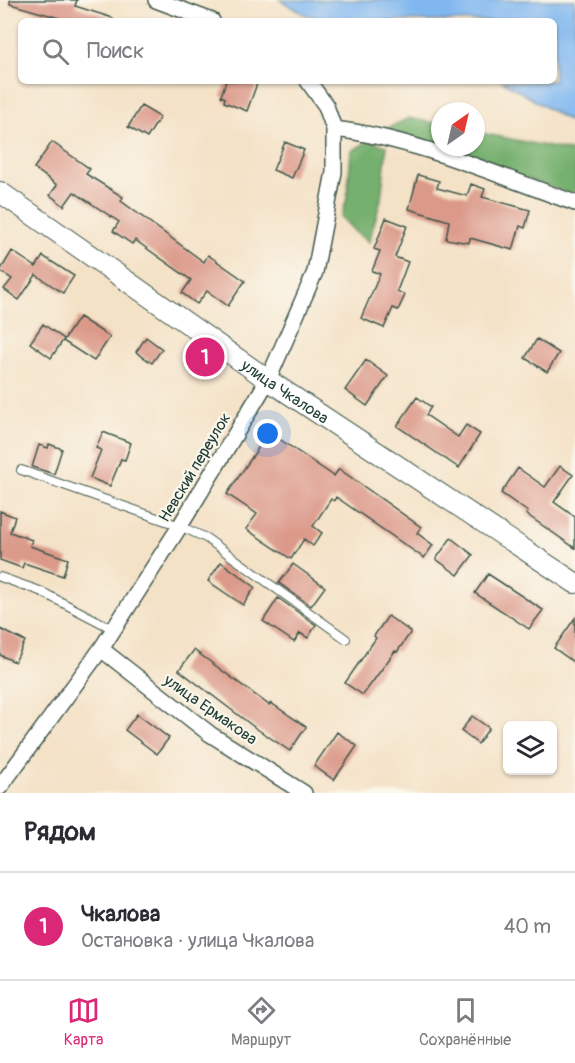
<!DOCTYPE html>
<html lang="ru">
<head>
<meta charset="utf-8">
<style>
  :root { --surface:#fff; --page:#f2f2f3; --text:#2b2b33; --muted:#7c7c81; --line:#e1e1e2; --accent:#db2777 }
  body { margin:0; font-family:Pangolin,sans-serif; background:var(--page); color:var(--text) }
  .controls { position:absolute; right:18px; bottom:18px; display:grid; overflow:hidden; border-radius:9px; box-shadow:0 2px 4px #0004 }
  .controls button { width:54px; height:54px; display:grid; place-items:center; padding:0; border:0; border-bottom:2px solid var(--line); background:var(--surface); color:var(--text); font:30px sans-serif }
  .compass { position:absolute; left:431px; top:102px; width:54px; height:54px; border-radius:50%; background:var(--surface); box-shadow:0 2px 4px #0004; rotate:34deg }
  .you { position:absolute; left:268px; top:434px; width:21px; height:21px; margin:-15px; border:4px solid #fff; border-radius:50%; background:#1a73e8; box-shadow:0 0 0 9px #1a73e833 }
  .badge { display:grid; place-items:center; width:39px; height:39px; border-radius:50%; background:var(--accent); color:#fff; font-size:20px; font-weight:700 }
  .pin { position:absolute; translate:-50% -50%; border:3px solid #fff; box-shadow:0 2px 6px #0006 }
  .list { margin:0; padding:0; list-style:none }
  h2 { display:flex; justify-content:space-between; align-items:center; height:78px; margin:0; padding:0 24px; font-size:26px }
  h2 small { font-size:20px; font-weight:400; color:var(--muted) }
  .list li { display:grid; grid-template-columns:39px 1fr auto; gap:18px; align-items:center; box-sizing:border-box; height:108px; padding:0 24px; border-top:2px solid var(--line) }
  .list b { display:block; font-size:22px; white-space:nowrap }
  .list p { margin:0; font-size:20px; white-space:nowrap; color:var(--muted) }
  .list em { font-size:20px; font-style:normal; color:var(--muted) }
  .icon { flex:none; width:33px; height:33px; fill:none; stroke:currentColor; stroke-width:2; stroke-linecap:round; stroke-linejoin:round }
  .map { position:relative; flex:none; width:575px; height:793px; overflow:hidden }
  .search { position:absolute; background:var(--surface); box-shadow:0 2px 4px #0004; left:18px; right:18px; top:18px; height:66px; display:flex; align-items:center; gap:15px; box-sizing:border-box; padding:0 21px; border-radius:9px; color:var(--muted); font-size:22px }
  .sheet { height:186px; background:var(--surface) }
  nav { display:flex; justify-content:space-around; align-items:center; box-sizing:border-box; height:84px; border-top:2px solid var(--line); background:var(--surface); font-size:16px; color:var(--muted) }
  nav a { display:grid; justify-items:center; gap:3px }
  nav .on { color:var(--accent) }
  .map>svg:first-child { display:block }
  .forest { fill:#76b06e; stroke:#4a7651; stroke-width:1.5 }
  .water { fill:#81b7f0; stroke:#507a92; stroke-width:1.5 }
  .building { fill:#db9989 }
  .lines { fill:none; stroke-linecap:round; stroke-linejoin:round }
  .service-casing { stroke:#3f564a; stroke-width:10 }
  .minor-casing { stroke:#3f564a; stroke-width:18 }
  .tertiary-casing { stroke:#3f564a; stroke-width:22 }
  .service { stroke:#fff; stroke-width:8 }
  .minor { stroke:#fff; stroke-width:15 }
  .tertiary { stroke:#fff; stroke-width:20 }
  .labels { text-anchor:middle; stroke-width:4.5; stroke-linejoin:round; paint-order:stroke }
  .street-label { font-size:16px; fill:#1f3d34; stroke:#fbf7ec }
</style>
</head>
<body>
<div class="map">
<svg width="575" height="793" viewBox="0 0 575 793">
  <rect width="100%" height="100%" fill="#fbf7ec"/>
  <filter id="ink" filterUnits="userSpaceOnUse"><feTurbulence type="fractalNoise" baseFrequency=".0167" numOctaves="2"/><feDisplacementMap in="SourceGraphic" scale="12" xChannelSelector="R" yChannelSelector="G"/><feConvolveMatrix kernelMatrix="1 2 1 2 8 2 1 2 1" color-interpolation-filters="sRGB"/></filter>
  <filter id="wash" filterUnits="userSpaceOnUse"><feTurbulence type="fractalNoise" baseFrequency=".008" numOctaves="4" result="noise"/><feDisplacementMap in="SourceGraphic" scale="24" xChannelSelector="R" yChannelSelector="G"/><feGaussianBlur stdDeviation="1.35" result="paint"/><feColorMatrix in="noise" values="0 0 0 0 0 0 0 0 0 0 0 0 0 0 0 0 0 1.4 0 .05"/><feComposite in="paint" operator="in"/></filter>
  <g filter="url(#wash)">
    <rect width="100%" height="100%" fill="#f4e2c7"/>
    <path class="forest" d="M409,118L440,124V147H476V132L575,152V196L386,129Z
      M369,141L387,146L381,199L369,242L356,233L341,217L347,198L351,151Z"/>
    <path class="water" d="M280,0H575V125L502,81H554V21H325L304,14Z"/>
    <g id="blocks">
      <path class="building" d="M10,0H77L75,6L113,18L112,21H70L10,4Z
        M226,81H258L247,111L224,102L225,98L221,96Z
        M141,106L160,117L147,138L128,127Z
        M52,142L90,169L86,174L123,197L121,201L148,221L204,262L208,255L245,281L228,306L207,291L197,304L182,293L191,280L135,240L132,244L113,231L119,222L74,192L64,206L50,195L57,185L34,168Z
        M285,142L304,150L292,178L273,170Z
        M418,175L439,181L437,188L467,196L471,184L485,189L482,197L530,210L525,228L520,226L513,250L470,238L469,243L446,239L449,221L409,209Z
        M386,218L407,226L395,257L408,262L397,291L405,295L398,310L393,308L384,328L361,318L380,274L372,271L380,251L374,249Z
        M12,251L36,267L43,256L74,276L63,293L36,275L19,300L4,289L12,279L0,271Z
        M79,317L110,337L94,361L63,341Z
        M43,324L64,339L51,358L30,343Z
        M146,337L162,349L152,363L136,352Z
        M537,339L559,353L547,372L525,358Z
        M366,360L388,376L367,406L345,390Z
        M417,397L431,407L426,415L458,437L466,425L480,434L459,468L397,426Z
        M103,432L131,443L125,460L121,459L110,486L90,478L101,450L96,448Z
        M269,432L334,476L339,469L421,527L417,533L433,545L424,558L336,497L334,501L331,499L313,526L322,533L313,546L304,539L291,559L246,529L257,514L227,494Z
        M49,444L62,449L54,474L32,467L39,445L48,448Z
        M560,466L573,475L554,502L575,517V548L526,514L528,512L501,493L518,468L545,487Z
        M0,511L15,517L10,532L32,540L30,546L68,559L63,576L24,563L22,568L0,560Z
        M451,538L473,555L458,575L436,559Z
        M221,562L255,587L243,605L208,581Z
        M293,564L325,587L311,606L279,583Z
        M488,574L543,610L529,629L475,593Z
        M278,598L316,625L308,638L300,633L294,642L263,621Z
        M388,616L411,632L397,652L395,651L363,695L345,683L376,638L374,636Z
        M575,618V663L554,648Z
        M0,629L25,641L15,662L0,655Z
        M194,650L269,705L271,703L306,727L290,751L254,727L179,670Z
        M137,714L169,738L157,754L125,730Z
        M472,716L489,728L478,744L461,731Z
        M337,732L357,746L334,780L314,766Z"/>
    </g>
  </g>
  <g filter="url(#ink)">
    <use href="#blocks" fill-opacity="0" stroke="#3f564a" stroke-width="1.5"/>
    <g class="lines">
      <g class="service-casing">
        <path id="service" d="M21,470L180,526L206,538L346,639
          M0,577L40,591L113,629"/>
      </g>
      <g class="minor-casing">
        <path id="minor" d="M156,0L212,21
          M308,81L326,106L334,129C414,138 499,176 575,203
          M101,649L210,734L304,793
          M0,787L101,649L180,526L268,380L315,272L334,172V129"/>
      </g>
      <g class="tertiary-casing">
        <g id="tertiary">
          <path id="s1" d="M0,192L268,380L575,583"/>
        </g>
      </g>
      <use href="#service" class="service"/>
      <use href="#minor" class="minor"/>
      <use href="#tertiary" class="tertiary"/>
    </g>
  </g>
  <g class="labels">
    <g class="street-label">
      <text dy="6" stroke="none"><textPath href="#s1" startOffset="348">улица Чкалова</textPath></text>
      <text transform="translate(194 467) rotate(-59)" y="6">Невский переулок</text>
      <text transform="translate(211 709) rotate(35)" y="6">улица Ермакова</text>
    </g>
  </g>
</svg>
<div class="controls">
<button><svg class="icon" aria-label="layers" viewBox="0 0 24 24"><path d="M12 4l9 5-9 5-9-5zM3 14l9 5 9-5"/></svg></button>
</div>
<svg class="compass" viewBox="-18 -18 36 36"><path d="M0-13l5 13h-10z" fill="#e53935"/><path d="M0 13l5-13h-10z" fill="#7c7c81"/></svg>
<div class="you"></div>
<div class="pin badge" style="left:205px;top:357px">1</div>
<div class="search"><svg class="icon" aria-label="search" viewBox="0 0 24 24"><circle cx="10" cy="10" r="6"/><path d="M15 15l6 6"/></svg>Поиск</div>
</div>
<section class="sheet">
<h2>Рядом<small></small></h2>
<ul class="list">
<li><span class="badge">1</span><div><b>Чкалова</b><p>Остановка · улица Чкалова</p></div><em>40 m</em></li>
</ul>
</section>
<nav>
<a class="on"><svg class="icon" aria-label="map" viewBox="0 0 24 24"><path d="M3 6l6-2 6 2 6-2v14l-6 2-6-2-6 2zM9 4v14M15 6v14"/></svg>Карта</a>
<a><svg class="icon" aria-label="directions" viewBox="0 0 24 24"><path d="M12 3l9 9-9 9-9-9zM9 14v-3h6M13 9l2 2-2 2"/></svg>Маршрут</a>
<a><svg class="icon" aria-label="saved" viewBox="0 0 24 24"><path d="M7 4h10v16l-5-4-5 4z"/></svg>Сохранённые</a>
</nav>
</body>
</html>
